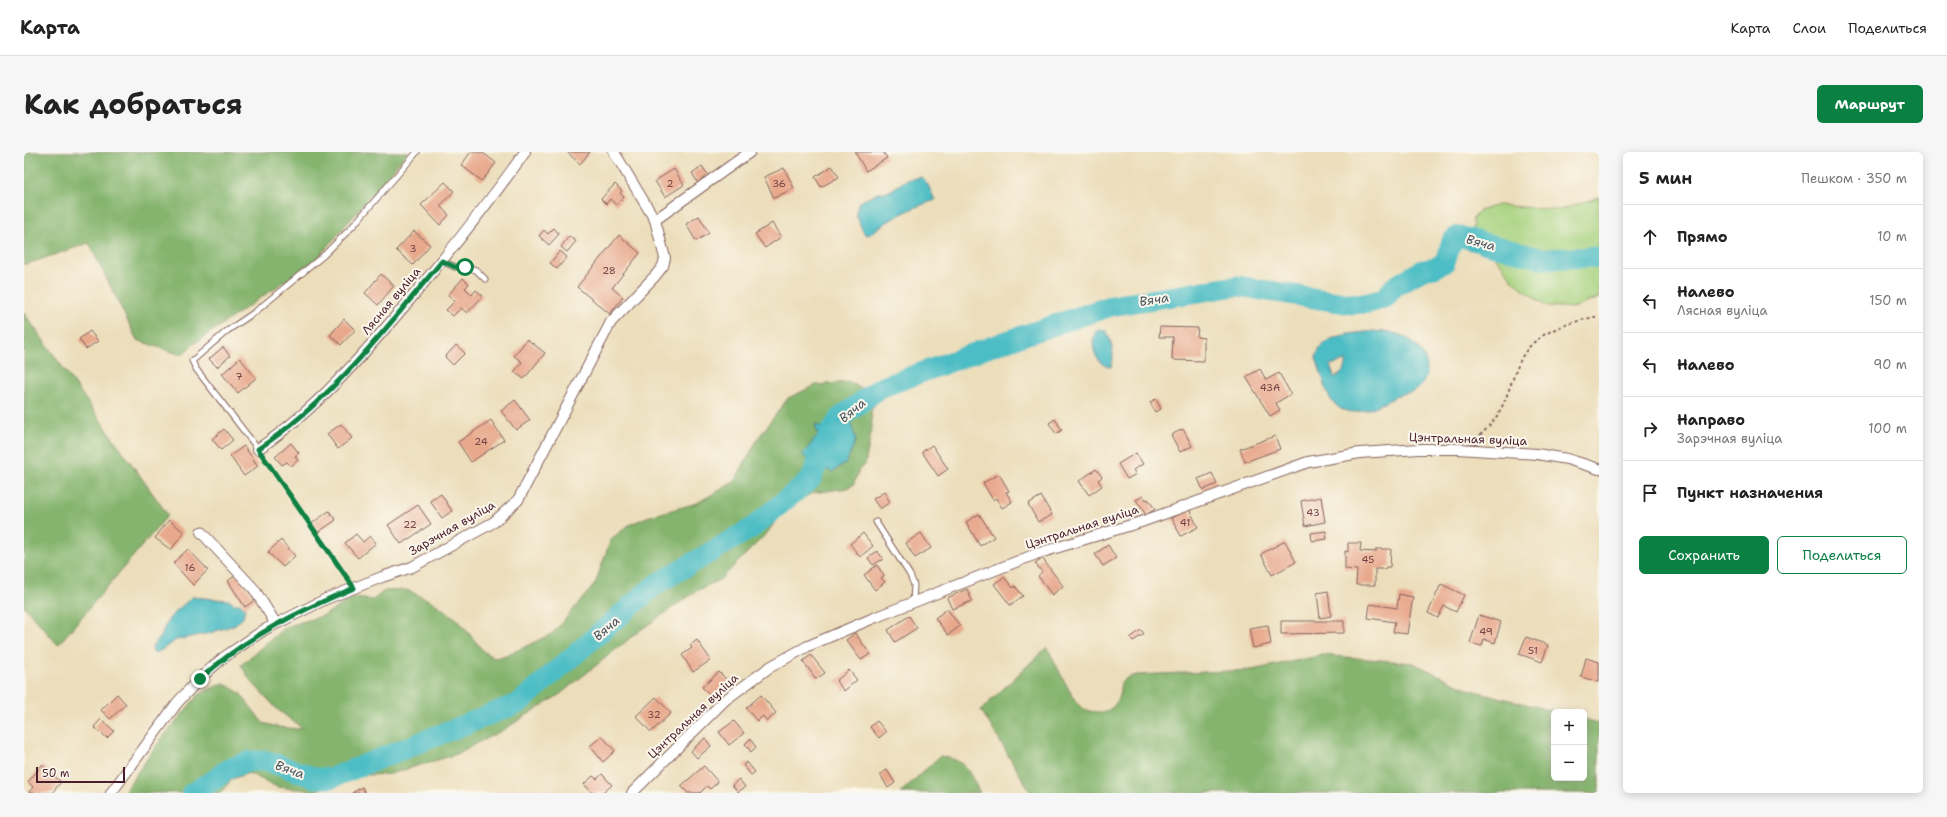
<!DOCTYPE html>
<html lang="ru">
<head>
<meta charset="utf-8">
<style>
  :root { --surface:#fff; --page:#f6f6f6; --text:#222; --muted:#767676; --line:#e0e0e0; --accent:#0b8043 }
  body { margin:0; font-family:"Shantell Sans",sans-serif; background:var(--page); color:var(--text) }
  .controls { position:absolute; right:12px; bottom:12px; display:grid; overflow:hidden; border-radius:6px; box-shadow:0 2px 10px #0003 }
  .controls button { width:36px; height:36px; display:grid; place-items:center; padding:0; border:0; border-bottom:1px solid var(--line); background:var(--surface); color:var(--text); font:20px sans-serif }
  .scale { position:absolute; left:12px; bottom:10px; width:89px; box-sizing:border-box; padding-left:4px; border:2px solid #4a1f2b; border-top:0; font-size:11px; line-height:14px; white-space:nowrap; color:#4a1f2b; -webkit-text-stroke:3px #fbf7ec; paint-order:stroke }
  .stop { position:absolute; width:12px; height:12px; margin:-9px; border:3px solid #0b8043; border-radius:50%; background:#fff }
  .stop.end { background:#0b8043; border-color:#fff; box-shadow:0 1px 4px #0008 }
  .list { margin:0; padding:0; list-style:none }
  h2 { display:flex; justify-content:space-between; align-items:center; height:52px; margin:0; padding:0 16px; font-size:17px }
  h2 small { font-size:13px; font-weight:400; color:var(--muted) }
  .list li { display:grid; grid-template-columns:26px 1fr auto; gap:12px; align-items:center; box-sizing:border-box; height:64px; padding:0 16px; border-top:1px solid var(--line) }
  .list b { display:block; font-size:15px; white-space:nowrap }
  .list p { margin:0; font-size:13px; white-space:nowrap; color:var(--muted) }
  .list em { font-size:13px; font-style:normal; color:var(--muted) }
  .actions { display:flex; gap:8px; padding:12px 16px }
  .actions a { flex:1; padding:9px 0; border:1px solid var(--accent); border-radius:6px; text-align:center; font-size:14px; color:var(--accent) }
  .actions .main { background:var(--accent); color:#fff }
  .icon { flex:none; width:22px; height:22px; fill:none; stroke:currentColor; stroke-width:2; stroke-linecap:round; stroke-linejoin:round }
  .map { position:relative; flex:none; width:1575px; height:641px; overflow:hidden; border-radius:6px }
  header { display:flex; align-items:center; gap:24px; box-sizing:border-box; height:56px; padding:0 20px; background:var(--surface); border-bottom:1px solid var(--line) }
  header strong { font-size:19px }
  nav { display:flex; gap:22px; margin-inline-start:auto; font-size:14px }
  .intro { display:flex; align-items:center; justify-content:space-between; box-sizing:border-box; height:96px; padding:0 24px }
  h1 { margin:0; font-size:28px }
  .button { padding:10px 18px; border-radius:6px; background:var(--accent); color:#fff; font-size:14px; font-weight:700 }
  main { display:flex; gap:24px; padding:0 24px }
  aside { flex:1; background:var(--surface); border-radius:6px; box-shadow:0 2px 10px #0003 }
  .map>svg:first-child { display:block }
  .green { fill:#a6d27e; stroke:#787854 }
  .forest { fill:#84b46d; stroke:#676a4c }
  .water { fill:#4ebdc5; stroke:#4c6e78; fill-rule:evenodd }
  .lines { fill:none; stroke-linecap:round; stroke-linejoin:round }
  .river { stroke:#4ebdc5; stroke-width:21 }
  .building { fill:#e8a88c }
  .lane-casing { stroke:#83625d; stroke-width:7 }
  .street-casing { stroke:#83625d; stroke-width:12 }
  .path { stroke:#83625d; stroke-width:2; stroke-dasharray:3 3; stroke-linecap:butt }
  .lane { stroke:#fff; stroke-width:5 }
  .street { stroke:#fff; stroke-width:10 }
  .route { stroke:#0b8043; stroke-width:5 }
  .labels { text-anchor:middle; stroke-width:4; stroke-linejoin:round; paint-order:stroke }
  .number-label { font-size:10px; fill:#724143 }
  .street-label { font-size:12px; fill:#4a1f2b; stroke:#fbf7ec }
  .water-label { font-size:13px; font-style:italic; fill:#4b5661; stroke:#fbf7ec }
</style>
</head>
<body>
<header>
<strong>Карта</strong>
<nav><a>Карта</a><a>Слои</a><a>Поделиться</a></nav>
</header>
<div class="intro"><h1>Как добраться</h1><a class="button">Маршрут</a></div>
<main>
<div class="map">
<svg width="1575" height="641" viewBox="0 0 1575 641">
  <rect width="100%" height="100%" fill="#fbf7ec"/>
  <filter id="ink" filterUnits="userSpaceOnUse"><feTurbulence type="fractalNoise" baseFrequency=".025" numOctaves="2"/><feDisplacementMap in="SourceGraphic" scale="8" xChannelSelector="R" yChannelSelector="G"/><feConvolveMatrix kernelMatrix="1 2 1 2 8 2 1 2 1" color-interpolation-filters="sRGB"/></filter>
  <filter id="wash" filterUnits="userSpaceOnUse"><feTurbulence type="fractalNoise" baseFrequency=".012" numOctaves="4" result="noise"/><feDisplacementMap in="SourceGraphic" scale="16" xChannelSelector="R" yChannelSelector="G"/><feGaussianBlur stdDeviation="0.9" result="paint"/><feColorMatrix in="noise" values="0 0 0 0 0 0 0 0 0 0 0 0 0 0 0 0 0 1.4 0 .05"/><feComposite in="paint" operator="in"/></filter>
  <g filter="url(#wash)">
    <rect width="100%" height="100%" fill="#ecdebb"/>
    <path class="green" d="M1575,45V146L1550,156L1521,154L1489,129L1480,116L1449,78L1448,68L1455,59L1474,53L1536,58Z"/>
    <path class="forest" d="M0,0H384L293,107L171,191L157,203L113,188L65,91L0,113Z
      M0,161L144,363L34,493L0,454Z
      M826,230L841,239L851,248V252L847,259L848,275L841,313L835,317L830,332L824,336L789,341L761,355L744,380L697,427L674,438L615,479L535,543L479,578L430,603L366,622L323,624L292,639L253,635L225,621L208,627L196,641H99L135,590L174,543L199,531L216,541L239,571L254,575L274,577L278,576L254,558L226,528L217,513L261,475L301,463L329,446L349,448L360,439L383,438L409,450L434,468L460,500L470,506L482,504L529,481L571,432L587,387L605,373L623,365L673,351L710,330L735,285L764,246L792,233Z
      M1023,495C1030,508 1048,548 1058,556C1063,559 1069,560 1076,560C1083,560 1090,556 1093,549C1100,535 1089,529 1113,523L1228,518L1299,503L1389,511L1444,537L1532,560H1530V626H1560V567L1575,571V641H1007L957,558Z
      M916,604C943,608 944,619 956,641H876Z"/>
    <path class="water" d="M898,25L904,33L911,48C888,56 864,67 845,83L840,82L832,63L834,51L854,41L866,39L882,28Z
      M1074,177L1082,178C1087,189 1092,204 1087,215C1070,214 1064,187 1074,177Z
      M1349,179C1355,180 1364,179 1370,181C1394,187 1415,214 1395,236C1390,242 1382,240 1375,243C1352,254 1324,274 1305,245L1292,206C1297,181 1329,182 1349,179ZM1322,209C1323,217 1318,223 1310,225L1306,213Z
      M817,265L826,269L832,288L822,311L808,320L792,313L778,303L794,283L791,272L807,279Z
      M168,445L204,448L210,452H217L221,456L219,466L210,473L186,481L152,488L133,501L129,500L128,495L137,485L142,471L149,462Z"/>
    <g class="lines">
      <path class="river" d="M168,641L190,628L204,617L226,609H243L291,626H307L495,551L631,433L728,376L787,327L807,279L817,265L856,236L977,191L1087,154L1213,134L1327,152L1345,151L1361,146L1370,135L1388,124L1399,118L1411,116L1421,110L1428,89L1434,84L1519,107L1575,105"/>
    </g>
    <g id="blocks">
      <path class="building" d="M447,0H458L472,11L458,29L437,13Z
        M543,0H566L556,12Z
        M831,0H859L863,6L842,19Z
        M678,14L685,24L674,31L668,21Z
        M808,14L815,25L797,35L791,25Z
        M760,16L770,36L750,46L740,25Z
        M650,17L660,33L641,45L631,29Z
        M421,30L430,39L416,54L425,63L416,73L397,53Z
        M591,32L598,39L596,41L600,45L592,53L586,47L582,52L577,47Z
        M675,64L685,81L672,89L662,72Z
        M748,71L757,85L741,96L731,82Z
        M530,76L535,82L525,93L515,84L520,78L524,82Z
        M390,79L406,93L389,113L372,98Z
        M595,83L616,101L588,136L599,145L586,162L553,135Z
        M545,84L552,89L543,100L537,95Z
        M536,99L543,105L533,117L526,111Z
        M357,122L370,134L354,153L341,141Z
        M439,126L445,132L441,136L448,143L452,138L459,144L443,161L437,156L429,164L422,158L431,149L424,143Z
        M320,167L331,178L317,193L306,183Z
        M1136,175L1174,176L1173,185L1180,186V209L1148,208L1149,185H1135Z
        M66,179L74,189L62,197L55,187Z
        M503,187L521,201L500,227L490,220L498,210L490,204Z
        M432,193L441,201L429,213L421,205Z
        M199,195L206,204L193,215L185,207Z
        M216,206L232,226L214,241L198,222Z
        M1236,217L1242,228L1255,221L1267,242L1252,251L1256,258L1246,264L1222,225Z
        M1132,247L1137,257L1131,260L1126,250Z
        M491,248L506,268L492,278L477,259Z
        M1031,267L1038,278L1032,282L1025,271Z
        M467,268L480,288L447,310L434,290Z
        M317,272L328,286L314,297L303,282Z
        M200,277L209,288L197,298L188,287Z
        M1159,277L1168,294L1156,300L1147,283Z
        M1251,284L1256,297L1221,310L1216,297Z
        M267,291L275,301L271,304L274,308L267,314L263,310L258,313L251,305Z
        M908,293L924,317L914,324L898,300Z
        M220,294L234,314L220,324L206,304Z
        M1112,301L1119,312L1109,318L1112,322L1103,327L1094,312Z
        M1072,317L1078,325L1074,328L1078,334L1065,343L1055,329Z
        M1188,321L1193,332L1179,338L1174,327Z
        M975,322L985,339L982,340L988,350L978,356L972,346L969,348L959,331Z
        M860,340L866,350L856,357L849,347Z
        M417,342L428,359L418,366L406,349Z
        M1017,344L1028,363L1014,370L1004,352Z
        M1119,344L1122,348L1124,347L1131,357L1122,363L1112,348Z
        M1297,345L1301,370L1281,374L1277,349Z
        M394,353L407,372L377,392L364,373Z
        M1165,357L1174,375L1157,384L1147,366Z
        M305,359L312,368L293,381L287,372Z
        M955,362L970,385L956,394L942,370Z
        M145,368L160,380L147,398L131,386Z
        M1302,379L1303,387L1288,389L1287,381Z
        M839,381L849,394L836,405L826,392Z
        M897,381L907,396L891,406L882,391Z
        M332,382L339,390L346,384L352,391L334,406L321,391Z
        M257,388L271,404L259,415L244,400Z
        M1261,389L1272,410L1248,423L1237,402Z
        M1324,391H1337L1336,399L1352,400V397H1367L1366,415H1362L1361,417H1351V433H1332L1333,418L1321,417V399L1324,400Z
        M1084,393L1092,406L1079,414L1071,402Z
        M164,397L184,418L169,433L149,411Z
        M853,399L859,407L849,413L844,406Z
        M1018,406L1039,434L1028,443L1014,424L1018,420L1011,411Z
        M853,413L860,424L857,426L861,430L851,438L840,423Z
        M213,422L231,448L221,455L204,429Z
        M980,425L989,436L991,434L999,444L986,453L970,432Z
        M1417,432L1440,443L1432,460L1420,454L1414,466L1404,461Z
        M943,437L948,449L928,457L923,446Z
        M1304,439L1307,464L1296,466L1293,441Z
        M1375,442L1389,445L1383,482L1369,480L1371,470L1344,466L1346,452L1373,456Z
        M923,457L936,474L924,483L911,466Z
        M1455,463L1477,470L1471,491L1460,487L1458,494L1446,491Z
        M885,464L893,476L871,490L864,478Z
        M1257,469H1320V481L1257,482Z
        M1244,473L1247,492L1229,496L1225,476Z
        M1117,478L1120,482L1109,489L1106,486Z
        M831,481L846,502L837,508L822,488Z
        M1502,485L1524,493L1518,510L1495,502Z
        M673,488L687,508L669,520L658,503L668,496L666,493Z
        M787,503L801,521L792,527L779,509Z
        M1562,506L1575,510V530L1557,525Z
        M825,518L833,528L820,539L812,529Z
        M695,520L705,530L689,546L678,535Z
        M93,542L102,552L86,567L77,558Z
        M737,543L752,561L743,569L739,564L733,569L722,556Z
        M632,545L647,561L627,580L612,564Z
        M77,567L90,579L83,586L70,575Z
        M710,569L720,581L705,593L695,580Z
        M853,569L862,580L855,586L846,575Z
        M578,584L591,599L579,610L566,594Z
        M681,586L687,594L673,606L667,599Z
        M726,587L732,595L727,600L721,592Z
        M723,610L731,620L727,623L719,613Z
        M18,613L37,630L28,641H4L9,635L4,630Z
        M680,614L694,630L686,637L683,634L676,641H664L657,634Z
        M863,618L871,631L864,636L856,622Z
        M578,622L588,633L579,641H568L560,632L569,624L573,627Z
        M715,627L721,635L714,640L708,633Z
        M338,635L341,641H328Z"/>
    </g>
  </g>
  <g filter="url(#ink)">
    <use href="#blocks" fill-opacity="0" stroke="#83625d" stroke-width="1"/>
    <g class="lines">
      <g class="lane-casing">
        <path id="lane" d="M418,109L431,115H441L452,118L461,127
          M234,297L172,217L168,209L203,179L231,160L300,103L328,75L393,0
          M852,370L886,423L890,433L889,450"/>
      </g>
      <g class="street-casing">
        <path id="street" d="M631,68L726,0
          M234,297C292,258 338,204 383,151C424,102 464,52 501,0
          M177,380L230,437L252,472
          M87,641L153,551L175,527L199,506L240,478L302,447L358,425L388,415L470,370L494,348L587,170L631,124L639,114L641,106L631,68L590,0
          M608,641L701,548L746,515L784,494L852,465L1012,402L1117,370L1284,310L1336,301L1395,297H1434L1513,302L1543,307L1575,317"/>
      </g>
      <path class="path" d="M1451,287C1482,264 1482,239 1497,207C1511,179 1547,170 1575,164
        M240,306L324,427"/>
      <use href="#lane" class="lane"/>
      <use href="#street" class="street"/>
    </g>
  </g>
  <g class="lines" filter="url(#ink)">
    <path class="route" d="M176,527C221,486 274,459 330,436L234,297C308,248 362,176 418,109L431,115H441"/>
  </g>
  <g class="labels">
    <g class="number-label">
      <text x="646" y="35">2</text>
      <text x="755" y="35">36</text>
      <text x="389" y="100">3</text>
      <text x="585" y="122">28</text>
      <text x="215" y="228">7</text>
      <text x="1246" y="239">43А</text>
      <text x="457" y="293">24</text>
      <text x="1289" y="364">43</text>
      <text x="1161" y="374">41</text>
      <text x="386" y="376">22</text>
      <text x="1344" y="411">45</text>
      <text x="166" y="419">16</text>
      <text x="1462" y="483">49</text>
      <text x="1509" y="502">51</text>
      <text x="630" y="566">32</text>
    </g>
    <g class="street-label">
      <text transform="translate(367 149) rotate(-50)" y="4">Лясная вуліца</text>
      <text transform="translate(1444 287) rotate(2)" y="4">Цэнтральная вуліца</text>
      <text transform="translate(1058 375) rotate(-18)" y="4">Цэнтральная вуліца</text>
      <text transform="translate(428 376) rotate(-30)" y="4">Зарэчная вуліца</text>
      <text transform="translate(669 564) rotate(-43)" y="4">Цэнтральная вуліца</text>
    </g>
    <g class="water-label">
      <text transform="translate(1457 90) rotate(15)" y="5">Вяча</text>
      <text transform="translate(1130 147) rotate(-9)" y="5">Вяча</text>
      <text transform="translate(828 258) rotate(-40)" y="5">Вяча</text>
      <text transform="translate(582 476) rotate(-41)" y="5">Вяча</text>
      <text transform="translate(266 617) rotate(19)" y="5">Вяча</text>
    </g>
  </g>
</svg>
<div class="controls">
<button>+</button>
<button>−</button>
</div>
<div class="scale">50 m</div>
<div class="stop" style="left:441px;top:115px"></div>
<div class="stop end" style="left:176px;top:527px"></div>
</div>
<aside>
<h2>5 мин<small>Пешком · 350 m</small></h2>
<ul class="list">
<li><svg class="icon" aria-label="ahead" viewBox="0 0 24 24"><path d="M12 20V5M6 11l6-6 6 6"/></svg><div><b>Прямо</b></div><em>10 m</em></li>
<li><svg class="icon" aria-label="left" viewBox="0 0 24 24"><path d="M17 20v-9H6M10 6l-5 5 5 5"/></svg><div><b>Налево</b><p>Лясная вуліца</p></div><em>150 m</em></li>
<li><svg class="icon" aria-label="left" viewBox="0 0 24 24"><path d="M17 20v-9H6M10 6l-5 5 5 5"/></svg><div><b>Налево</b></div><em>90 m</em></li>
<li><svg class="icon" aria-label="right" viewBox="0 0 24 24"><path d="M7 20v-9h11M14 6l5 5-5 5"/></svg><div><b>Направо</b><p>Зарэчная вуліца</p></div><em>100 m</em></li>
<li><svg class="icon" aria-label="arrive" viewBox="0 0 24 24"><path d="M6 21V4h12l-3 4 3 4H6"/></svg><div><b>Пункт назначения</b></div></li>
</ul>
<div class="actions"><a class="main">Сохранить</a><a>Поделиться</a></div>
</aside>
</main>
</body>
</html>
